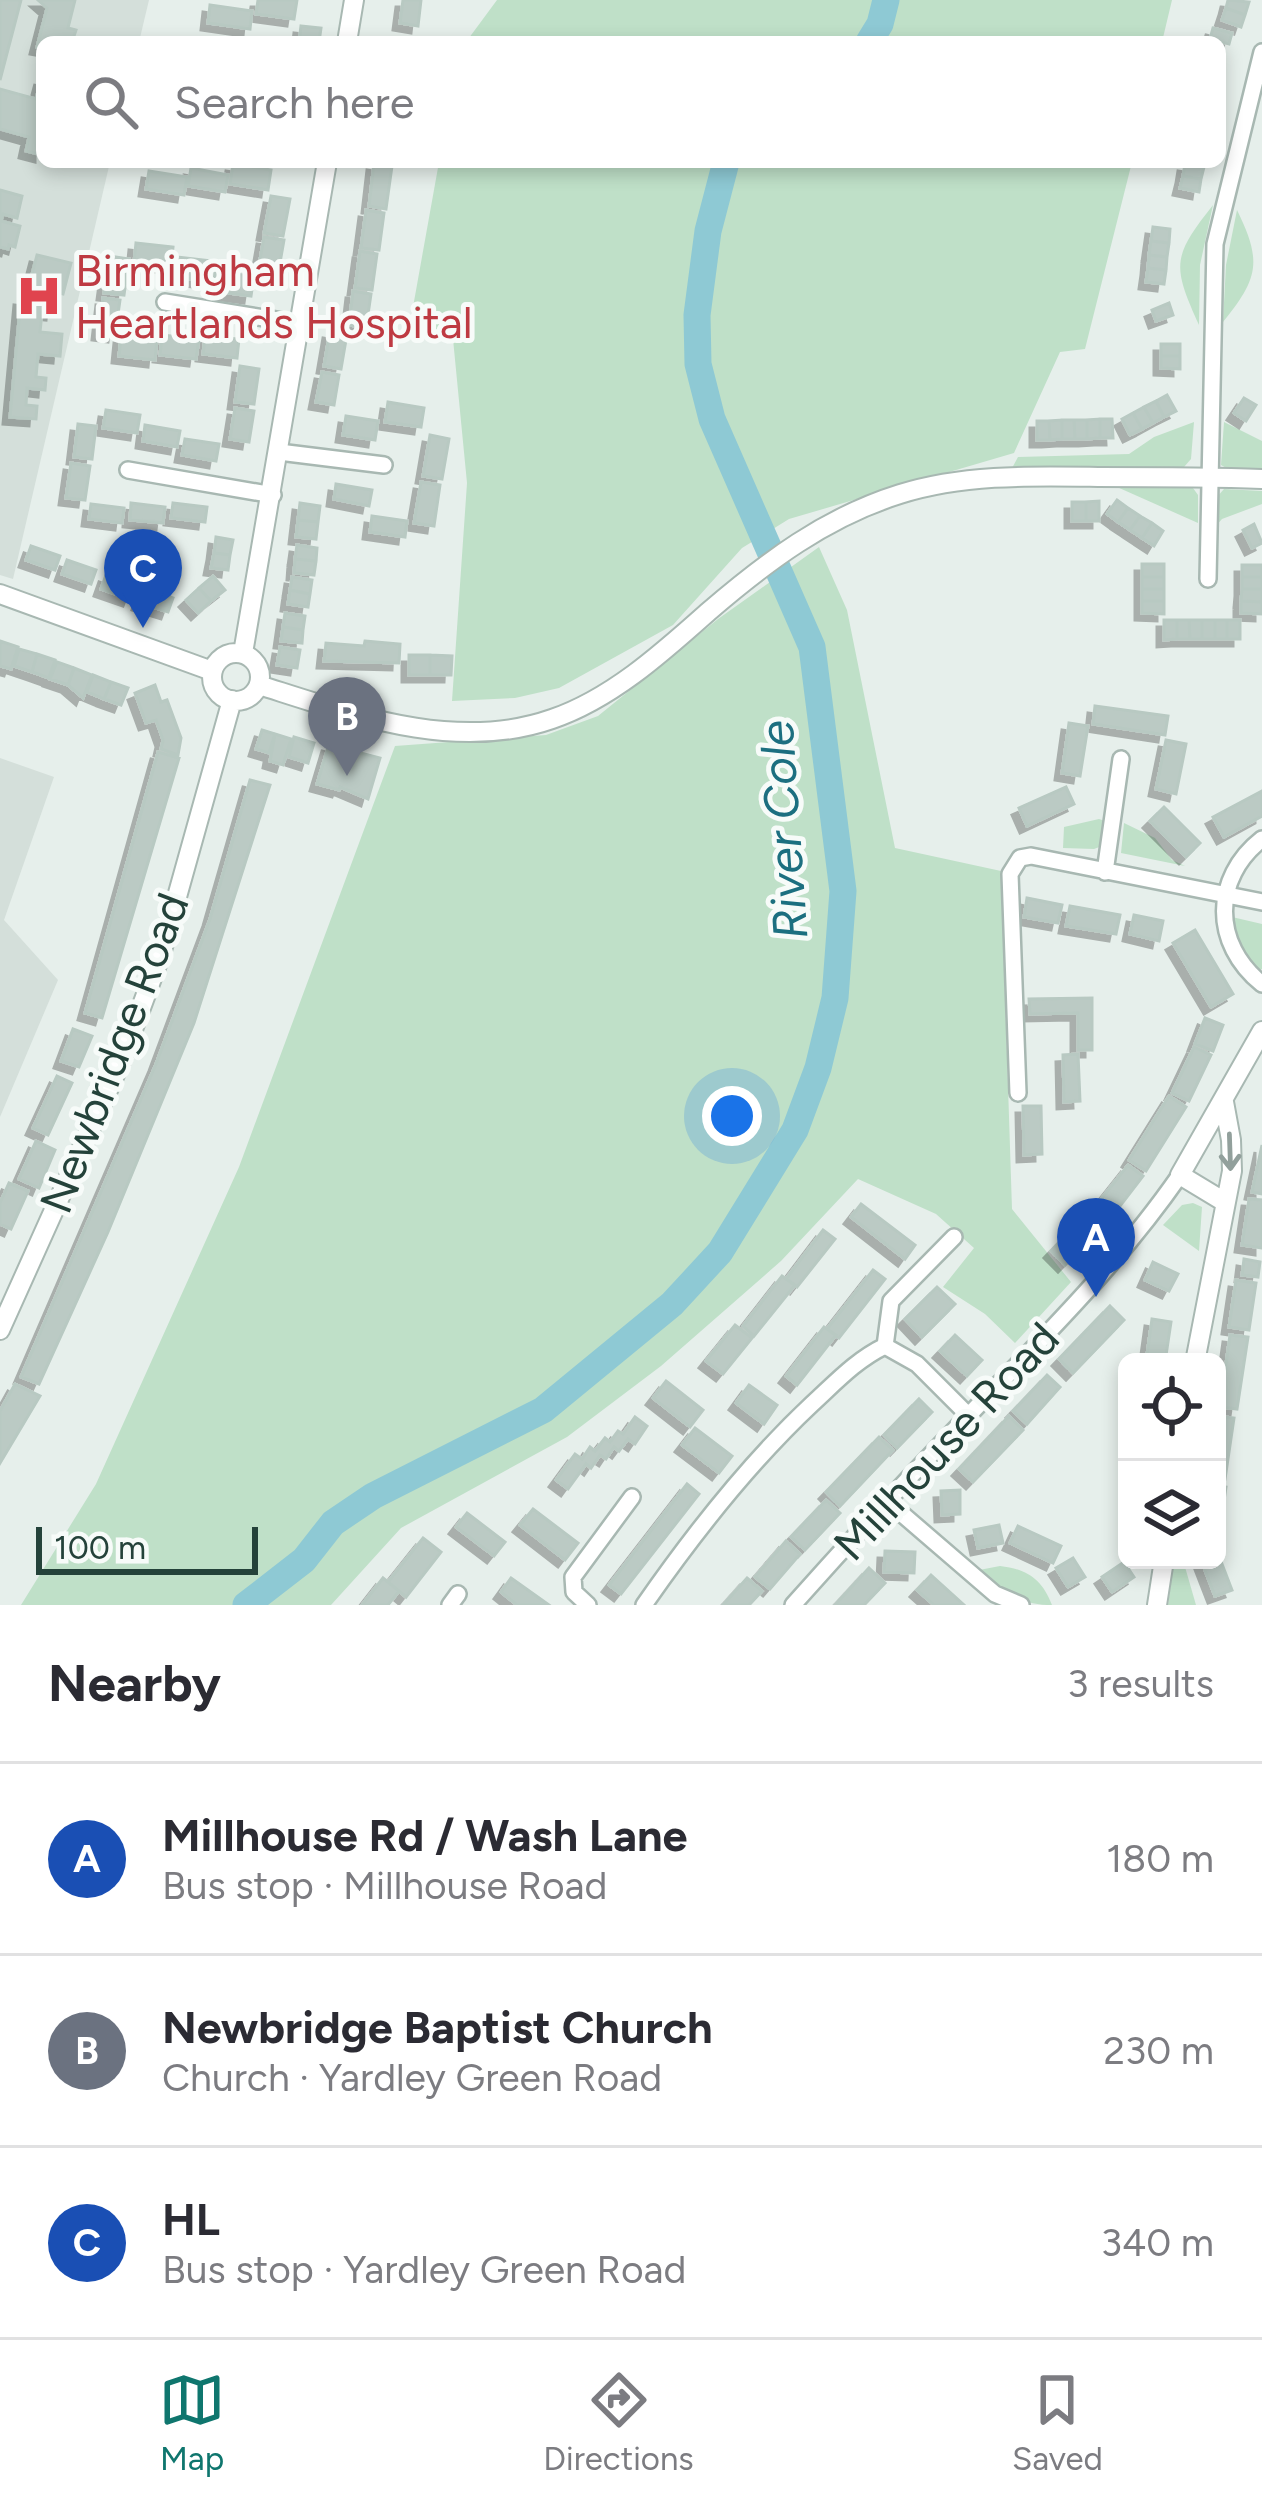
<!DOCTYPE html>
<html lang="en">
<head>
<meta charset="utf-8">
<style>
  :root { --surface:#fff; --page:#f7f7f7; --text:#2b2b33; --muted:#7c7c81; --line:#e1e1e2; --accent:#0f766e }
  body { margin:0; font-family:Figtree,sans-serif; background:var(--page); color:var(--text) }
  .controls { position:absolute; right:36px; bottom:36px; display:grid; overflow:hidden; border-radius:18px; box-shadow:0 6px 18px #0003 }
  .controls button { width:108px; height:108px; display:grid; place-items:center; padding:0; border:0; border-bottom:3px solid var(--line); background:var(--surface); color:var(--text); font:60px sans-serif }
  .scale { position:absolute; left:36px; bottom:30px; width:222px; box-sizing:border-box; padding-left:12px; border:6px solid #24423a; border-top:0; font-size:33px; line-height:42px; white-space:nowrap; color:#24423a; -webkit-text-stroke:9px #f7fbf9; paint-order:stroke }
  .you { position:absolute; left:732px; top:1116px; width:42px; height:42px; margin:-30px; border:9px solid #fff; border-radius:50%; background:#1a73e8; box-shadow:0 0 0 18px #1a73e833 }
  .badge { display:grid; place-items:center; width:78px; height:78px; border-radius:50%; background:var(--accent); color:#fff; font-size:39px; font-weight:700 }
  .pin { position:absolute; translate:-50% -99px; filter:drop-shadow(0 3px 6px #0008) }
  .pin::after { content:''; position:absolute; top:63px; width:42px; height:36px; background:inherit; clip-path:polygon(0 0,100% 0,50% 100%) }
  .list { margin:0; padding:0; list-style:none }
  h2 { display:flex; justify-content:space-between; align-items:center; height:156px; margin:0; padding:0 48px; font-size:51px }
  h2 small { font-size:39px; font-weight:400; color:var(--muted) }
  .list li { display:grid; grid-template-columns:78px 1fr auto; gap:36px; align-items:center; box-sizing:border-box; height:192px; padding:0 48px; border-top:3px solid var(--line) }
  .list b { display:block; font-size:45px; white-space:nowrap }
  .list p { margin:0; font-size:39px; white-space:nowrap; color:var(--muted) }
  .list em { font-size:39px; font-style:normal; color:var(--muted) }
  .icon { flex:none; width:66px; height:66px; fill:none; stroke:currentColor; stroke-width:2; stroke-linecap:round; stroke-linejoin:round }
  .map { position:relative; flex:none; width:1262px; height:1605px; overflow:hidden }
  .search { position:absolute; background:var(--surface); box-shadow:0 6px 18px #0003; left:36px; right:36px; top:36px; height:132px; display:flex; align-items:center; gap:30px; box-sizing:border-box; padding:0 42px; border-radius:18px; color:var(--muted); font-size:45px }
  .sheet { height:732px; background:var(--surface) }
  nav { display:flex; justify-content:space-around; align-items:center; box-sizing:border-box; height:168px; border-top:3px solid var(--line); background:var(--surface); font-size:33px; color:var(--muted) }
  nav a { display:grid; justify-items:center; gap:6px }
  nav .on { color:var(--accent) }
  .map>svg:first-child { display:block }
  .built { fill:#d4dfda }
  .green { fill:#bfe0c8 }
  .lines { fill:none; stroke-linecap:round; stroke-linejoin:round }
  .river { stroke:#8ec9d4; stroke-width:27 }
  .building { fill:#bbcac4; stroke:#b8c9c2; stroke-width:3; filter:url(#shadow) }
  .minor-casing { stroke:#a8b8b2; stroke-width:20 }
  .tertiary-casing { stroke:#a8b8b2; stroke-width:22 }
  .minor { stroke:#fff; stroke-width:15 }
  .tertiary { stroke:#fff; stroke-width:18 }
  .oneway { stroke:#92a09c }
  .labels { text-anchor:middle; stroke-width:10; stroke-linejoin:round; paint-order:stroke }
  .health-label { font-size:45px; fill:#be3a42; stroke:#f7fbf9; text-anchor:start }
  .street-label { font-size:45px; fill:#24423a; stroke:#f7fbf9 }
  .water-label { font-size:48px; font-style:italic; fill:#1c6f80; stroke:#f7fbf9 }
</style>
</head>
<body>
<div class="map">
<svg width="1262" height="1605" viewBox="0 0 1262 1605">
  <defs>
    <filter id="shadow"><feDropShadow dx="-7" dy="7" stdDeviation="0" flood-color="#0004"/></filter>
  </defs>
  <rect width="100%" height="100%" fill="#e6efeb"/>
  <path class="built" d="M0,0H149L139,42H42V162H110L13,579L0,575Z
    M0,758L54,777L4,920L58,980L0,1117Z"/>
  <path class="green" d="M497,0H1172L1162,42H466Z
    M439,162H1132L1085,349L1060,352L1014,453L789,519L742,548L673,625L559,688L515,698L452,701L467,483L453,339L408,335Z
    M1213,205L1200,265L1199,325C1172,265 1172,257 1213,205Z
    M1237,210C1262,261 1259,278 1223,322L1226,265Z
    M1194,422L1191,459L1184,467L1011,470L1018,457L1129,454L1154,437Z
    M1224,422L1262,441V471L1230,470L1221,465Z
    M1117,487L1193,488L1198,495V523Z
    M1224,489L1262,491V504L1222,519L1214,528L1217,497Z
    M819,547L847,610L895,848L1001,871L1012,1209L1071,1282L1015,1343L985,1314L943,1287L974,1248L936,1214L858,1179L781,1261L661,1366L567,1437L401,1528L331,1605H21L96,1484L239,1167L395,746L546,735L598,716L718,619Z
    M1099,819L1105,821L1102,846L1094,849L1063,848L1064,827Z
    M1124,823L1155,838L1172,860L1185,866L1121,853Z
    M1232,917L1262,924V969L1258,971C1240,958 1236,938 1232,917Z
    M1193,1203L1202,1207L1199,1251L1163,1225L1182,1205Z
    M1174,1560H1183L1196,1605H1168Z
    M1000,1566C1027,1569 1042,1579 1052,1605C1020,1605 998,1591 974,1571Z"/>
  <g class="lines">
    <path class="river" d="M869,42L880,24L886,0
      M246,1605L304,1560L333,1523L373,1496L543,1410L672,1304L720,1252L795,1130L818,1068L835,998L843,891L812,647L712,419L698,364L697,315L708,231L726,162"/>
  </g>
  <path class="building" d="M0,0H21L0,80Z
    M38,0H75L68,28L76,30L72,42H42V48L37,47L47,8Z
    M258,0H297L294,19L256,14Z
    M403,0H421L418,26L400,23Z
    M1228,0L1249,2L1245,15L1226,8Z
    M210,5L252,11L250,29L208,23Z
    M1226,8L1245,15L1241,27L1222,20Z
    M301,26L321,28L319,42H299Z
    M1213,28L1232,33L1229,44L1210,39Z
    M42,77V155L26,151L29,137L0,129V89L36,99Z
    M374,163L392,166L386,209L369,206Z
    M233,164L271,170L268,190L230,184Z
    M1185,164L1204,167L1201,179L1183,176Z
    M191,168L228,175L225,192L188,186Z
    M149,171L187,177L184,195L146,189Z
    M1183,176L1201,179L1199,192L1180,188Z
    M0,190L22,196L17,218L3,214L1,221L20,226L15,247L9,245L8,249L0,247Z
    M271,196L290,199L283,236L264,233Z
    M366,210L384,213L379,250L361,248Z
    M1153,227L1170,229L1169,243L1151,241Z
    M264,237L284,240L278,274L258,271Z
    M1151,241L1169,243L1167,257L1149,255Z
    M136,243L173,247L171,266L134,262Z
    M360,251L377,254L372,290L355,288Z
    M37,255L71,263L63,294L29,286Z
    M1149,255L1167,257L1166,270L1148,268Z
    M109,256L129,259L124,295L104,293Z
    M177,257L212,261L209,281L174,277Z
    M1148,268L1166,270L1164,284L1146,282Z
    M215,272L254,276L251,296L213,291Z
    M353,291L371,294L366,328L349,325Z
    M21,298L54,301L53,313L42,312L40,332L62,334L60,356L38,354L36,377L46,378L45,390L27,388L26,405L37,406L36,419L10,417Z
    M103,298L120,300L115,335L99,333Z
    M1169,303L1173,315L1156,321L1152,310Z
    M330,331L347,334L341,369L324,366Z
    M162,335L199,339L196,359L160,355Z
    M121,336L157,340L155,360L119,356Z
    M205,336L239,339L237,358L203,354Z
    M1161,344H1180V356H1161Z
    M1161,356H1180V369L1161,368Z
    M240,366L259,369L254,404L235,402Z
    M322,372L339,375L334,405L316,402Z
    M1167,395L1176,411L1164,417L1156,401Z
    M1244,398L1256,405L1246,421L1234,413Z
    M1156,401L1164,417L1153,423L1144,407Z
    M388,402L424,408L421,427L385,422Z
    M1144,407L1153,423L1142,429L1133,413Z
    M235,408L254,411L249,442L230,439Z
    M106,410L140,415L137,433L103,428Z
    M1133,413L1142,429L1130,435L1122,419Z
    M346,416L378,421L375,440L343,435Z
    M1100,419H1112L1113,438H1100Z
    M1100,419V438L1087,439V420Z
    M1062,420H1074L1075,439H1062Z
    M1062,420V439L1050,440L1049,421Z
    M1074,420H1087V439H1075Z
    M1037,421H1049L1050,440H1037Z
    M78,424L96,426L92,459L74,457Z
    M145,425L180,431L177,447L143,441Z
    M430,435L449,439L442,479L423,476Z
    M185,439L219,444L216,461L182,455Z
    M71,463L90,466L85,500L66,498Z
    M421,482L440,485L434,526L414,523Z
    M336,484L372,490L369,506L334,499Z
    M1117,500L1128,508L1118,522L1107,514Z
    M1099,501V521H1086V502Z
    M1072,502H1086V521H1072Z
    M131,503L165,507L163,523L130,520Z
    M173,503L207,507L205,522L171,518Z
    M300,503L320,506L318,522L298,520Z
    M91,504L124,508L122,523L89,519Z
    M1128,508L1140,516L1130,530L1118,522Z
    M372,516L407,521L405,537L370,532Z
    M1140,516L1152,523L1142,538L1130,530Z
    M298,520L318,522L316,539L296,537Z
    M1152,523L1163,531L1154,546L1142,538Z
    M1254,524L1262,543L1252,548L1243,530Z
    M216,537L233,540L230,555L214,553Z
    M297,545L317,548L316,561L295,559Z
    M31,546L60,556L55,570L26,560Z
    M214,553L230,555L228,570L211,568Z
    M295,559L316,561L314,575L294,573Z
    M67,560L96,570L91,584L62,574Z
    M1142,564H1164V577H1142Z
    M1242,565H1262V577H1242Z
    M106,575L135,585L130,599L101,589Z
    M213,576L225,590L211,601L199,588Z
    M292,577L312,580L310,594L290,590Z
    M1142,577H1164V589H1142Z
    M1242,577H1262V589H1242Z
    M144,588L173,598L168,612L139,603Z
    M199,588L211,601L198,613L186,600Z
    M1142,589H1164V601H1142Z
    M1242,589H1262V602L1241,601Z
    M290,590L310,594L308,607L288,604Z
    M1142,601H1164V614L1142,613Z
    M1241,601L1262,602V614L1241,613Z
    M285,613L305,616L303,630L283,627Z
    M1164,620H1177V639L1164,640Z
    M1177,620H1189L1190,639H1177Z
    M1189,620H1202V639H1190Z
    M1202,620H1215V639H1202Z
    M1215,620H1227V639H1215Z
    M1227,620H1240V639H1227Z
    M283,627L303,630L302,643L281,641Z
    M0,641L18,647L11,669L0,666Z
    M365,641L400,644L399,663L324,661L326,643L364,646Z
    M280,647L300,650L297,668L277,665Z
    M19,649L37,654L32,672L14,666Z
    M37,654L55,660L49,678L32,672Z
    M409,655H430V675H409Z
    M430,655L452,656L451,675H430Z
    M57,662L74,668L68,685L50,679Z
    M74,668L92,675L83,698L68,685Z
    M93,675L111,682L104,699L87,692Z
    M111,682L128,688L121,705L104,699Z
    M155,685L161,702L167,700L181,738L178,755L161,749L163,740L156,720L146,723L135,693Z
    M1095,706L1168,716L1165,735L1093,724Z
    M1069,723L1088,726L1080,776L1062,773Z
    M262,730L275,734L269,753L256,749Z
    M275,734L291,739L283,765L270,761Z
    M294,737L314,743L308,763L289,757Z
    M1166,740L1186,744L1176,794L1156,789Z
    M329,744L351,750L346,767L352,768L357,752L380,758L368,799L340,787L339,790L317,784Z
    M158,752L179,758L102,1018L85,1013Z
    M250,780L270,785L194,1023L108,1232L39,1384L21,1377L156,1064L210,919Z
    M1066,787L1074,804L1027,826L1019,808Z
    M1262,791V816L1224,837L1213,817Z
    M1164,807L1200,843L1186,857L1150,821Z
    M1027,898L1062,905L1058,923L1024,917Z
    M1070,906L1120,915L1116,934L1066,926Z
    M1134,915L1163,921L1159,941L1130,934Z
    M1195,930L1233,994L1211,1007L1173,943Z
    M1092,998V1050H1078V1013L1030,1014L1029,999Z
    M1205,1018L1223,1025L1213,1051L1195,1044Z
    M73,1029L92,1036L79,1067L61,1061Z
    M1194,1047L1211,1055L1189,1101L1172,1093Z
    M1078,1054L1080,1101L1064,1102L1063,1055Z
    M57,1076L72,1083L48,1135L33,1128Z
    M1169,1096L1186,1107L1146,1171L1129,1160Z
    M1023,1106H1041L1042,1154L1024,1155Z
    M36,1141L55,1150L39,1188L19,1179Z
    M1262,1145V1194L1252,1192Z
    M1128,1165L1143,1176L1113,1215L1098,1203Z
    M9,1183L28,1191L11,1229L0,1224V1203Z
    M1249,1199L1262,1200V1248L1242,1245Z
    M861,1204L915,1245L905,1259L851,1217Z
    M1095,1205L1109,1219L1065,1265L1051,1251Z
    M823,1230L835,1239L797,1287L786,1279Z
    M1244,1259L1260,1262L1258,1277L1242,1275Z
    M1153,1262L1178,1274L1169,1291L1145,1280Z
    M873,1270L885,1279L839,1338L827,1329Z
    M782,1276L795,1285L754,1336L743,1326Z
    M1236,1280L1256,1283L1249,1330L1229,1327Z
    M937,1287L955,1304L922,1337L905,1319Z
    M1110,1306L1124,1320L1073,1373L1059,1359Z
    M1152,1319L1171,1322L1165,1362H1146Z
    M735,1325L752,1338L723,1374L706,1361Z
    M824,1327L836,1335L797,1385L786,1376Z
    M955,1335L982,1360L967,1376L940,1351Z
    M1230,1335L1248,1337L1237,1409L1220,1407Z
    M1047,1375L1060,1387L1027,1424L1013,1411Z
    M666,1381L703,1410L690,1427L653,1398Z
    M15,1384L40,1396L0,1463V1411Z
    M749,1385L777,1405L764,1424L736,1403Z
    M919,1399L932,1412L897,1448L884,1435Z
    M1009,1416L1023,1430L973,1482L959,1469Z
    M1217,1416L1234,1418L1225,1479L1217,1478Z
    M635,1417L647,1426L635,1444L628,1439L619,1451L614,1447L606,1459L600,1455L591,1468L586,1464L568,1489L556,1480L575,1454L582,1459L590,1447L595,1451L605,1438L610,1442L618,1431L623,1434Z
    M695,1428L732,1456L719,1473L682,1445Z
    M879,1437L893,1450L840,1506L826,1492Z
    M687,1484L699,1494L621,1594L609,1585Z
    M1217,1486L1226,1487L1219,1535H1217Z
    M960,1490V1514L942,1515L941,1491Z
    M826,1500L840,1513L805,1550L791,1537Z
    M533,1509L578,1543L565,1560L520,1525Z
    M467,1513L505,1542L494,1556L456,1527Z
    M999,1525L1003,1543L978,1548L974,1530Z
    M1018,1526L1061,1546L1053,1563L1010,1543Z
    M423,1538L441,1552L406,1597L388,1582Z
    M786,1541L800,1554L770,1589L755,1577Z
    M885,1551L915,1552L914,1573L884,1572Z
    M1217,1551L1232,1590L1215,1596L1201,1560H1217Z
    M1073,1558L1085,1577L1068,1587L1056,1568Z
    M1124,1562L1134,1577L1112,1592L1102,1577Z
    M869,1568L885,1583L864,1605H835Z
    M931,1575L964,1605H934L917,1590Z
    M383,1578L399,1591L388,1605H362Z
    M511,1578L549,1605H517L501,1592Z
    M747,1578L762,1591L749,1605H723Z"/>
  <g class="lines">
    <g class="minor-casing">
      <path id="minor" d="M165,302L302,324
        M279,452L384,465
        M128,470L273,495
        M1208,579L1215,244L1262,52
        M1262,839C1212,878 1212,944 1262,984
        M1105,872L1121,759
        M1018,1093L1010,874L1020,858L1031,856L1262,902
        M885,1346L891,1301L954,1237
        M887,1501L995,1594L1021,1605
        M450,1605L458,1594
        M588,1605L574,1592L573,1577L632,1497
        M644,1605C694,1533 748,1464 812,1404C836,1382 856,1360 885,1346L917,1364L968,1415
        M793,1605C850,1541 908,1478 968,1416C1042,1339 1119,1263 1180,1175"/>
    </g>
    <g class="tertiary-casing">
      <path id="tertiary" d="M347,42L354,0
        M0,594L212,671
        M212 677a24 24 0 1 1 48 0a24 24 0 1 1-48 0Z
        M243,653L327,162
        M259,685C351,714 455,753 552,719C611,699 662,653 708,612C766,562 826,517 900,494C964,474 1032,476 1098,477C1153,477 1207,477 1262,479
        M1223,1201L1180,1175L1262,1031
        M0,1330L122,1059L161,954L232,700
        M1195,1362L1232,1171L1231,1140L1224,1102
        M1157,1605L1164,1560"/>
    </g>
    <use href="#minor" class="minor"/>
    <use href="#tertiary" class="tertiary"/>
  </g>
  <defs><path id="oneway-shaft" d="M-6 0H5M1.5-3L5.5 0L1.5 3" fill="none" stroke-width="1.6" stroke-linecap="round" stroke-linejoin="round" transform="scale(3)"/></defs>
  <use class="oneway" href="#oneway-shaft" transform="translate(1230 1152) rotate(88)"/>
  <defs>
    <g id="hospital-bare" transform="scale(3.6)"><path d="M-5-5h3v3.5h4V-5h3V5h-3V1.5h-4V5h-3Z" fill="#e0444e" stroke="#f7fbf9" stroke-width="2.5" paint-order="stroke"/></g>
  </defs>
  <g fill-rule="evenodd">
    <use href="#hospital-bare" x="39" y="296"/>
  </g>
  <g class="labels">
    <g class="health-label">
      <text x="75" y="286">Birmingham<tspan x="75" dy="52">Heartlands Hospital</tspan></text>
    </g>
    <g class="street-label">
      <text transform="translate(114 1053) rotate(-69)" y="16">Newbridge Road</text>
      <text transform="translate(946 1441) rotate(-47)" y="16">Millhouse Road</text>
    </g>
    <g class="water-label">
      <text transform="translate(783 830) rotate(-94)" y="17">River Cole</text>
    </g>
  </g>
</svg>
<div class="controls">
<button><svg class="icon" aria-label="locate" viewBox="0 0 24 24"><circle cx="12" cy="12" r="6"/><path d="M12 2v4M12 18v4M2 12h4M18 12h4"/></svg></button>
<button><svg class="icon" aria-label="layers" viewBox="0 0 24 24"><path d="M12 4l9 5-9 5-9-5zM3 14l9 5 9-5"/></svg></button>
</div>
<div class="scale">100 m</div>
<div class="you"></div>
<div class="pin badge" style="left:1096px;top:1297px;background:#1a4fb4">A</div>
<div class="pin badge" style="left:347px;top:776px;background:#6b7280">B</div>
<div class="pin badge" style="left:143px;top:628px;background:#1a4fb4">C</div>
<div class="search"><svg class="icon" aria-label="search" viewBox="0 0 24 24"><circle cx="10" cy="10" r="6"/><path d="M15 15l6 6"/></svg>Search here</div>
</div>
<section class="sheet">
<h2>Nearby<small>3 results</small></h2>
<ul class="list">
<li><span class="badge" style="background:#1a4fb4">A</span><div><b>Millhouse Rd / Wash Lane</b><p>Bus stop · Millhouse Road</p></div><em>180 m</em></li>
<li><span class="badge" style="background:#6b7280">B</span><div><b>Newbridge Baptist Church</b><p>Church · Yardley Green Road</p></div><em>230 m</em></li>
<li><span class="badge" style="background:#1a4fb4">C</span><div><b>HL</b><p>Bus stop · Yardley Green Road</p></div><em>340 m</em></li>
</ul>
</section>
<nav>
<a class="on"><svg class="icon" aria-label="map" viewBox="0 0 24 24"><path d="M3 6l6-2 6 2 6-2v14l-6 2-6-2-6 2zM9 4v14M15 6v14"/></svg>Map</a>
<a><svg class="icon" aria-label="directions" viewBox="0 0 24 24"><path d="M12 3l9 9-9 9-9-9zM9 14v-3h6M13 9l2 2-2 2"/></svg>Directions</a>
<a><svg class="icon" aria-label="saved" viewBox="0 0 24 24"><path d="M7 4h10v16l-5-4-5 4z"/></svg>Saved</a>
</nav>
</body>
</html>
